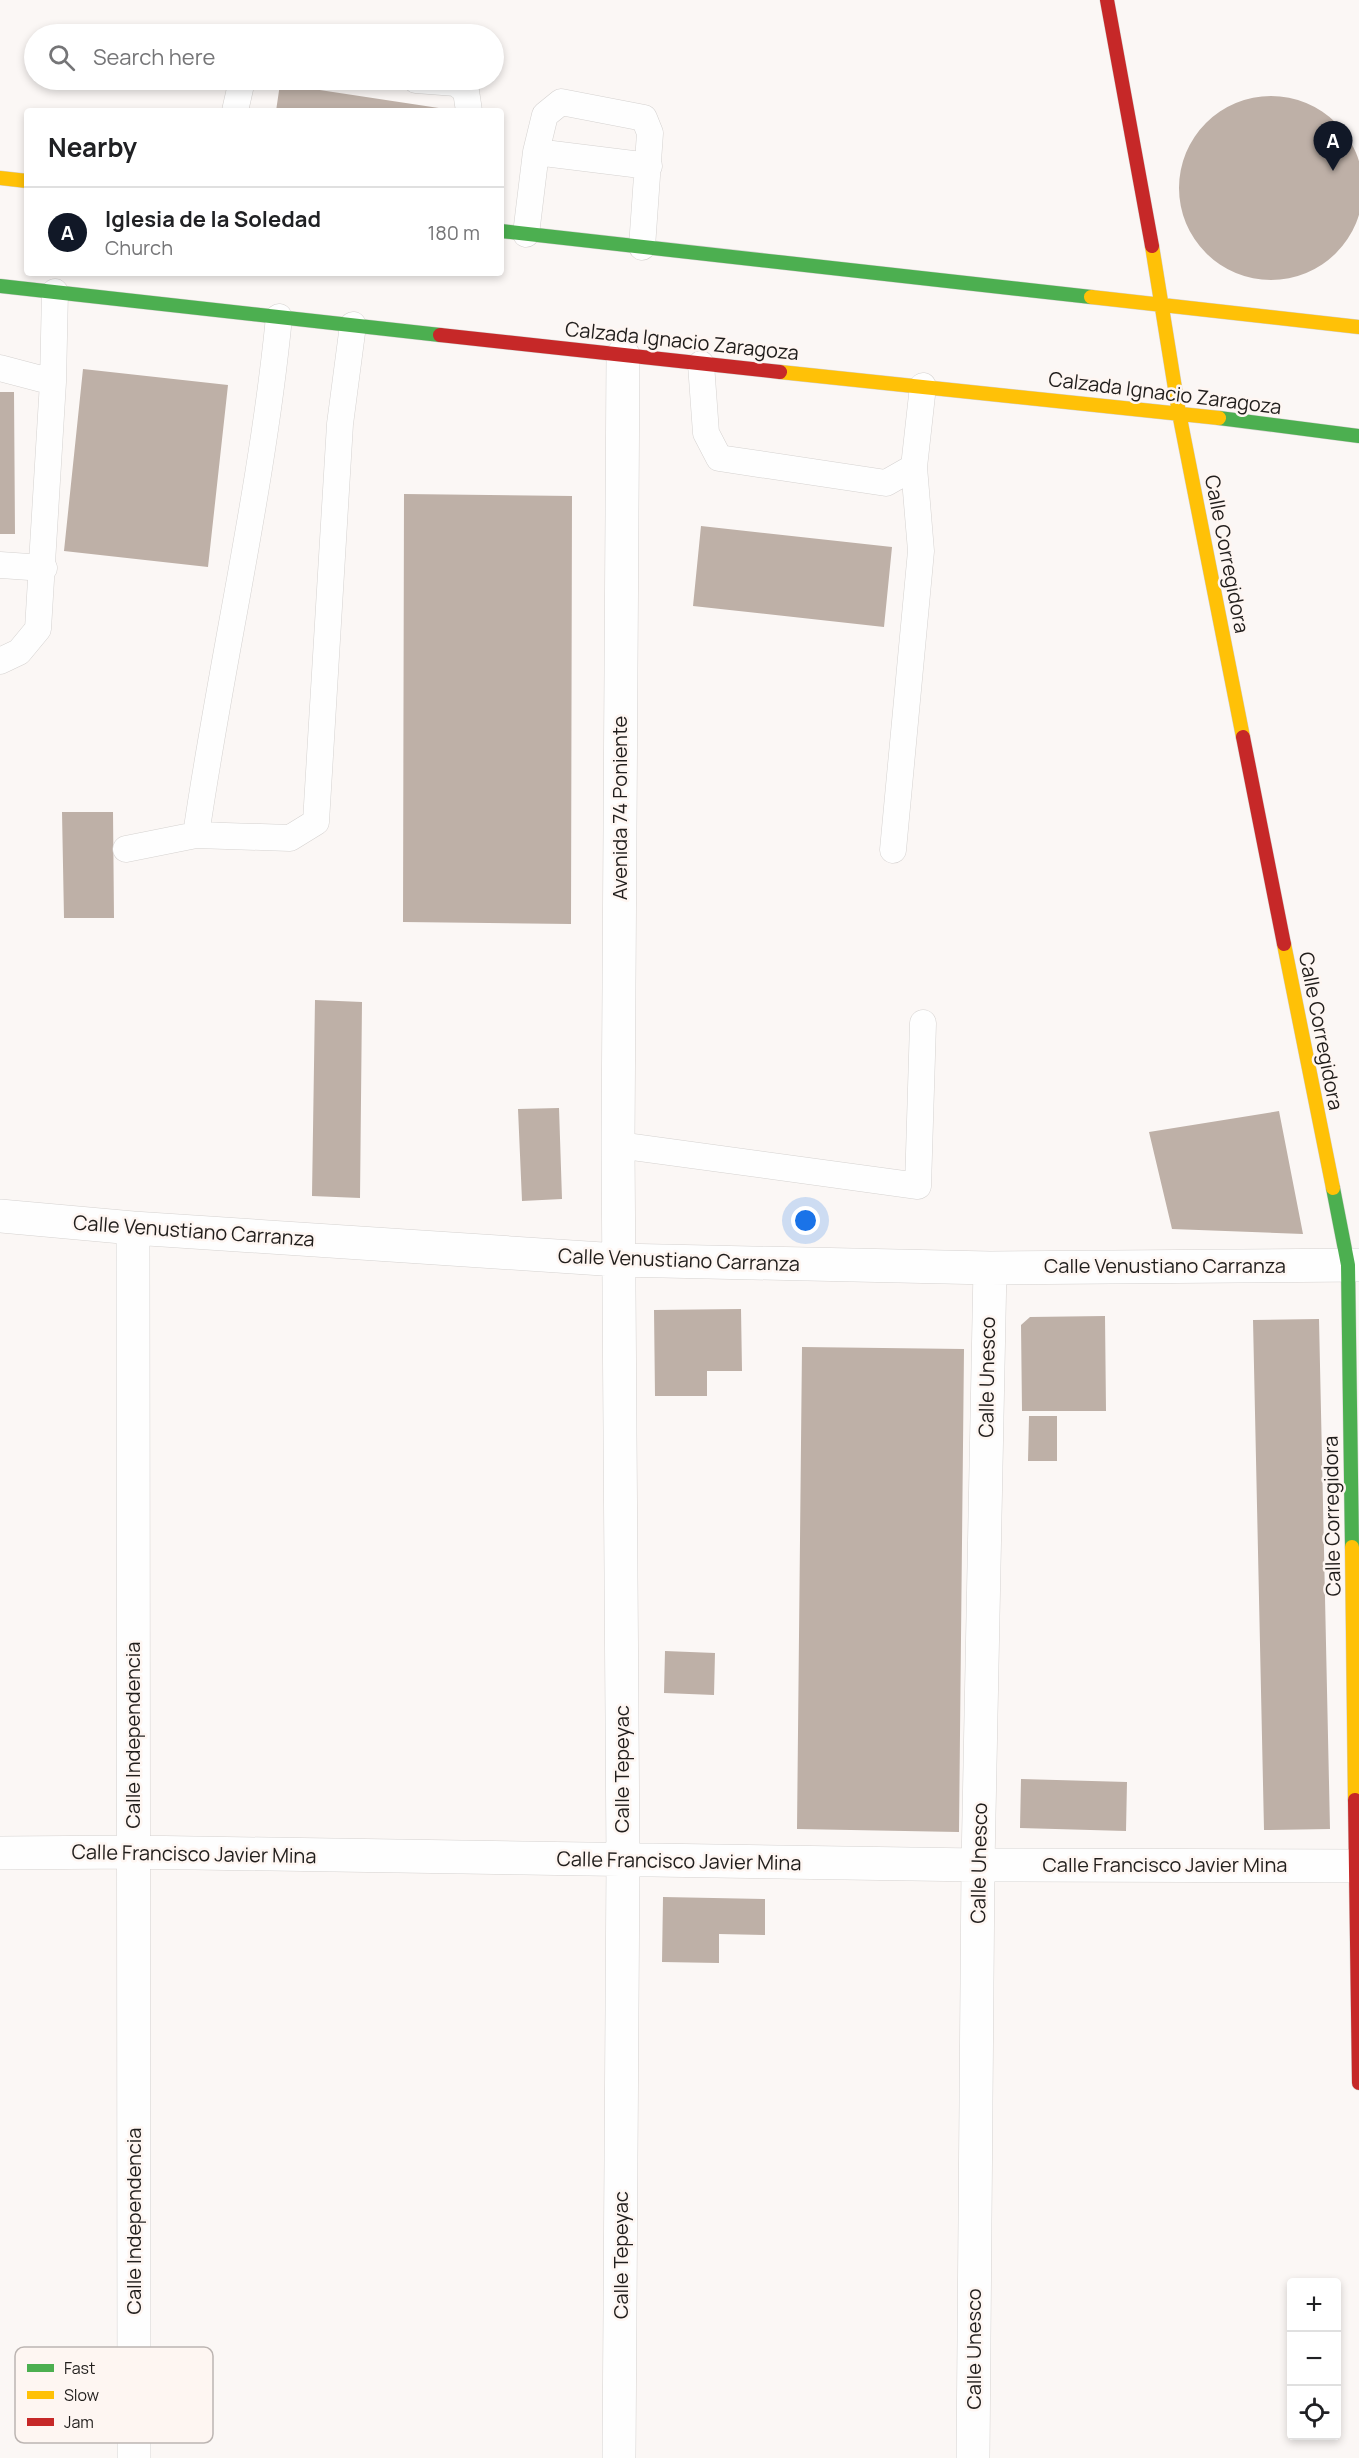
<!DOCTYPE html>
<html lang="en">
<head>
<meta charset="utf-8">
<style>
  :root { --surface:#fff; --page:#f2f2f2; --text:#202124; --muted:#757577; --line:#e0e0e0; --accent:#111827 }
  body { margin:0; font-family:Manrope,sans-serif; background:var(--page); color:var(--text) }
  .controls { position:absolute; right:18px; bottom:18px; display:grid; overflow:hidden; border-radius:6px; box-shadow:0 3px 9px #0003 }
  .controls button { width:54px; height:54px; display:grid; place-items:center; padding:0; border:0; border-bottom:2px solid var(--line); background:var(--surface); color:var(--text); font:30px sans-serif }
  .you { position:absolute; left:806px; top:1221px; width:21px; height:21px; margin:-15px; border:4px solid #fff; border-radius:50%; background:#1a73e8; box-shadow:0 0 0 9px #1a73e833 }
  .badge { display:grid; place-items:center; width:39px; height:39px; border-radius:50%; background:var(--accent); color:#fff; font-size:20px; font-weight:700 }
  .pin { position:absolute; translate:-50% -50px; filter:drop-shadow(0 2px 3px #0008) }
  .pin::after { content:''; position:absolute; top:32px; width:21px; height:18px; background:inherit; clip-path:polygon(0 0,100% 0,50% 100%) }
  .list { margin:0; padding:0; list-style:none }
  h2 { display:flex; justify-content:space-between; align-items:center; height:78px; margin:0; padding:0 24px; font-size:26px }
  h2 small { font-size:20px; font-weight:400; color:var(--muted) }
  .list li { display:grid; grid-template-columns:39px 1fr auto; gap:18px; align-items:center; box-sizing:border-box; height:90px; padding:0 24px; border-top:2px solid var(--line) }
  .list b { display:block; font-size:22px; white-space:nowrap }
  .list p { margin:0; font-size:20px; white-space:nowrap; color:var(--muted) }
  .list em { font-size:20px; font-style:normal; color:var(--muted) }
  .icon { flex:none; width:33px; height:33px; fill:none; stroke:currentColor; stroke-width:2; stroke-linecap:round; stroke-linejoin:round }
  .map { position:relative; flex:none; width:1359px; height:2458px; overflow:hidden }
  .search { position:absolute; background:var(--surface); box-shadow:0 3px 9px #0003; left:24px; top:24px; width:480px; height:66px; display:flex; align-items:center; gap:15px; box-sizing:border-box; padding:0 21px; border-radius:33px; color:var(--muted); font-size:22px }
  .panel { position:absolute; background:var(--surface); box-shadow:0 3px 9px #0003; left:24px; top:108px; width:480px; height:168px; border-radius:6px }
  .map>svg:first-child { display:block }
  .building { fill:#beb0a7 }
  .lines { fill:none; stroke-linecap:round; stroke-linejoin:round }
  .lane-casing { stroke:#d5d2d0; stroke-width:27 }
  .street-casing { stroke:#d5d2d0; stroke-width:34 }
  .fast-casing { stroke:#d5d2d0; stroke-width:15 }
  .slow-casing { stroke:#d5d2d0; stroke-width:15 }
  .jam-casing { stroke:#d5d2d0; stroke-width:15 }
  .lane { stroke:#fefefe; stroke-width:26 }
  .street { stroke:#fefefe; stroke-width:33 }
  .fast { stroke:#4caf50; stroke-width:14 }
  .slow { stroke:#ffc107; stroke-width:14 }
  .jam { stroke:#c62828; stroke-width:14 }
  .labels { text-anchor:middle; stroke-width:5; stroke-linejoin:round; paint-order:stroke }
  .street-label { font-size:20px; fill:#211e1c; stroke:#fef6f2 }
  .key { fill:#fef6f2; stroke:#bcb5b2; stroke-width:1.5 }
  .key-label { font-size:16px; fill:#211e1c }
</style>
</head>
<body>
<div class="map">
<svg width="1359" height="2458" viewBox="0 0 1359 2458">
  <rect width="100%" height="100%" fill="#fbf7f5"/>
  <path class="building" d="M280,84L452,110V111H276Z
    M1179 188a92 92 0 1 1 184 0a92 92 0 1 1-184 0Z
    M83,369L228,385L208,567L64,551Z
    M0,392H14L15,534H0Z
    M404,494L572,496L571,924L403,922Z
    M701,526L892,547L884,627L693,606Z
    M62,812H113L114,918H64Z
    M315,1000L362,1002L360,1198L312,1196Z
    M559,1108L562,1199L522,1201L518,1109Z
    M1279,1111L1303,1234L1172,1229L1149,1132Z
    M741,1309L742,1371H707V1396H655L654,1310Z
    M1105,1316L1106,1411H1022L1021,1325L1030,1317Z
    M1319,1319L1330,1829L1264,1830L1253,1320Z
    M802,1347L964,1349L959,1832L797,1829Z
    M1029,1416H1057V1461H1028Z
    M665,1651L715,1653L714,1695L664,1693Z
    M1021,1779L1127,1782L1126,1831L1020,1828Z
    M663,1897L765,1899V1935L719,1934V1963L662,1962Z"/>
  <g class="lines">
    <g class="lane-casing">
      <path id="lane" d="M416,80L456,83L466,91L469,111
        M235,111L242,80
        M536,152L649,166
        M526,234L536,152L545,115L561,102L644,118L650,133L642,247
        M701,364L706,433L719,458L886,483L914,467L923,386
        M0,368L53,382
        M0,565L44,568
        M0,661L19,652L38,629L53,382L55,292
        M196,835L290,838L316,822L340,424L353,325
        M126,849L196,835C221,662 262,491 279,317
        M893,850L921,551L914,467
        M618,1145L918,1186L923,1023"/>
    </g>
    <g class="street-casing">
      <path id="street" d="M0,1216L133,1228L618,1260L990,1268L1359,1265
        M133,1228L134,2458
        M0,1853L134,1852L978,1865L1359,1866
        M619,2458L623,1861L618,1145L623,355
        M973,2458L978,1865L990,1268"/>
    </g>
    <g class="fast-casing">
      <path id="fast" d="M501,231L1091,297
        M0,286L440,335
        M1219,418L1359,436
        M1333,1188L1348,1265L1352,1547"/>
    </g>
    <g class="slow-casing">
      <path id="slow" d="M0,178L27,181
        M1152,246L1179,413L1243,737
        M1091,297L1359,327
        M780,372L1219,418
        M1284,944L1333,1188
        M1352,1547L1355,1800"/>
    </g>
    <g class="jam-casing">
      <path id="jam" d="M1107,0L1152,246
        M440,335L780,372
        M1243,737L1284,944
        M1355,1800L1359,2083"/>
    </g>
    <use href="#lane" class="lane"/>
    <use href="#street" class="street"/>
    <use href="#fast" class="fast"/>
    <use href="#slow" class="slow"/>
    <use href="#jam" class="jam"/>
  </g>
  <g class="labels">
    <g class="street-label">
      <text transform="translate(682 341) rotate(6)" y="7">Calzada Ignacio Zaragoza</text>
      <text transform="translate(1165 393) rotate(7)" y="7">Calzada Ignacio Zaragoza</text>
      <text transform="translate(1227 554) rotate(79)" y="7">Calle Corregidora</text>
      <text transform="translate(620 808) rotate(-90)" y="7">Avenida 74 Poniente</text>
      <text transform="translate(1321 1031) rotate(79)" y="7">Calle Corregidora</text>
      <text transform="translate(194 1231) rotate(4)" y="7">Calle Venustiano Carranza</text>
      <text transform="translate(679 1260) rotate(2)" y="7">Calle Venustiano Carranza</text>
      <text x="1165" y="1273">Calle Venustiano Carranza</text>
      <text transform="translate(987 1377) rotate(-89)" y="7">Calle Unesco</text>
      <text transform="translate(1332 1516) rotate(-91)" y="7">Calle Corregidora</text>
      <text transform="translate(133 1735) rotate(-90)" y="7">Calle Independencia</text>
      <text transform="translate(622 1769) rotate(-90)" y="7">Calle Tepeyac</text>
      <text transform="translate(194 1854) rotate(1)" y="7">Calle Francisco Javier Mina</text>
      <text transform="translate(679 1861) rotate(1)" y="7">Calle Francisco Javier Mina</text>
      <text transform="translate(979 1863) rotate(-89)" y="7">Calle Unesco</text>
      <text x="1165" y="1872">Calle Francisco Javier Mina</text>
      <text transform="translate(134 2221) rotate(-90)" y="7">Calle Independencia</text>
      <text transform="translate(621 2255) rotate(-90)" y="7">Calle Tepeyac</text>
      <text transform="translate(974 2349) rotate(-90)" y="7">Calle Unesco</text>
    </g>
  </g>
  <rect x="15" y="2347" width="198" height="96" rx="9" class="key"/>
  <rect x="27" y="2364" width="27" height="8" fill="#4caf50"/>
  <rect x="27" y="2391" width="27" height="8" fill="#ffc107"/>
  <rect x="27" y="2418" width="27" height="8" fill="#c62828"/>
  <g class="key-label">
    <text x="64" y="2374">Fast</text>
    <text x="64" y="2401">Slow</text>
    <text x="64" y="2428">Jam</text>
  </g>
</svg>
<div class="controls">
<button>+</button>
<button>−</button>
<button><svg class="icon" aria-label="locate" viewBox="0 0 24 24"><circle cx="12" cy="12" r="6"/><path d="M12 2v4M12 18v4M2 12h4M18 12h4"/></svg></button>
</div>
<div class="you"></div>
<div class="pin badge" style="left:1333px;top:171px">A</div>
<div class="search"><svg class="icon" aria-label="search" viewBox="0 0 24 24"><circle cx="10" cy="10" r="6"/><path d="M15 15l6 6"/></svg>Search here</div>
<section class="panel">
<h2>Nearby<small></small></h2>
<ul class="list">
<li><span class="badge">A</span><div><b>Iglesia de la Soledad</b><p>Church</p></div><em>180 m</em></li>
</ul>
</section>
</div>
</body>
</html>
